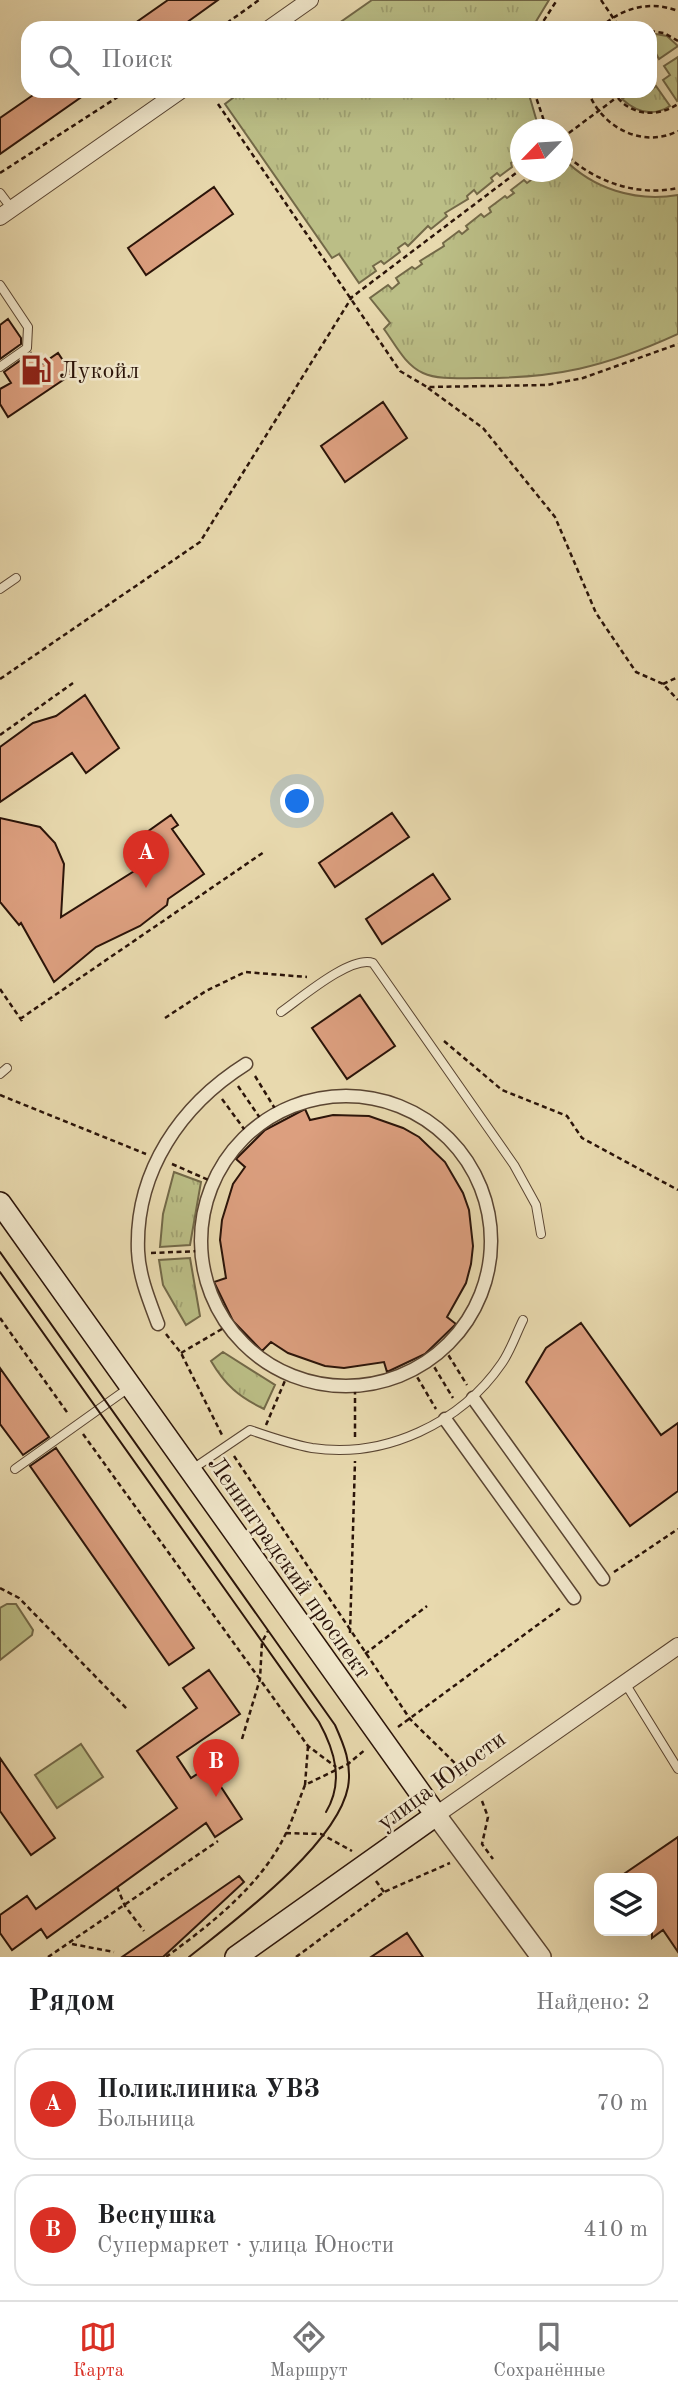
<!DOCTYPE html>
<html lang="ru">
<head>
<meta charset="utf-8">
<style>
  :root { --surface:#fff; --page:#f6f6f6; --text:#202124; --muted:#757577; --line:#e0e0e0; --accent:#d93025 }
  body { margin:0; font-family:"Old Standard TT",serif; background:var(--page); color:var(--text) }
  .controls { position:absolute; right:21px; bottom:21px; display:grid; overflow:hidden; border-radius:14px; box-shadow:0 7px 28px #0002 }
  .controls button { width:63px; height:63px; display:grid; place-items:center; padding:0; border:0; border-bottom:2px solid var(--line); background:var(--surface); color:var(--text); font:35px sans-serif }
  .compass { position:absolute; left:510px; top:119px; width:63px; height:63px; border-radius:50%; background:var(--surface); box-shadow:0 7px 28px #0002; rotate:245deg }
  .you { position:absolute; left:298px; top:802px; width:24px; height:24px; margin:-18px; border:5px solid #fff; border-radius:50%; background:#1a73e8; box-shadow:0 0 0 10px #1a73e833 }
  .badge { display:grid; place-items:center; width:46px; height:46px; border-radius:50%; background:var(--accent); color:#fff; font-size:23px; font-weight:700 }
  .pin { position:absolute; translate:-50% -58px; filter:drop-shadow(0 2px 4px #0008) }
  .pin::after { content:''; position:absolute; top:37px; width:24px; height:21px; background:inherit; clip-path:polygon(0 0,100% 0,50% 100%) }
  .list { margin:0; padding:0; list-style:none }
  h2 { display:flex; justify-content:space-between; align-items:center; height:91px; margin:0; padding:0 28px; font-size:30px }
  h2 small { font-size:23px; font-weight:400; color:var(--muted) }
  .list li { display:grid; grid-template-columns:46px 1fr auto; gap:21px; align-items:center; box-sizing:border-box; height:112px; margin:0 14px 14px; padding:0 14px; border:2px solid var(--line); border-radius:21px }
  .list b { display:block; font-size:26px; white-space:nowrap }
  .list p { margin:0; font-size:23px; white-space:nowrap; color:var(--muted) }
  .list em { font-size:23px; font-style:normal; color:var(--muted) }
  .icon { flex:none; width:38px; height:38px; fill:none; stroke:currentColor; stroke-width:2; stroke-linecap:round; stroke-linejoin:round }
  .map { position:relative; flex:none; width:678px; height:1957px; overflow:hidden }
  .search { position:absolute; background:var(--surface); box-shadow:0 7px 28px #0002; left:21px; right:21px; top:21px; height:77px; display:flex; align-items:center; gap:18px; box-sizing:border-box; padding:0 24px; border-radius:21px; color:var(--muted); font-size:26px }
  .sheet { height:343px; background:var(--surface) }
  nav { display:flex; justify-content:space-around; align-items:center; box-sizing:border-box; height:98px; border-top:2px solid var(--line); background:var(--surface); font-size:19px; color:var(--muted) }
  nav a { display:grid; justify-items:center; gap:4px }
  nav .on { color:var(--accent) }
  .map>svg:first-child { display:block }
  .grass { fill:url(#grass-tufts); stroke:#736948; stroke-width:2 }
  .park { fill:#bbbe86; stroke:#736948; stroke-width:2 }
  .building { fill:#dc9f7f; stroke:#2b1409; stroke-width:2 }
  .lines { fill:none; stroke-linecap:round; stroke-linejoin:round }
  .service-casing { stroke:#5a4532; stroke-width:10 }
  .pedestrian-casing { stroke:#5a4532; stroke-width:15 }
  .minor-casing { stroke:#5a4532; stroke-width:18 }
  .tertiary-casing { stroke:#5a4532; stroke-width:22 }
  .secondary-casing { stroke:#2b1409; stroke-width:24 }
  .path { stroke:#2b1409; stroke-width:2.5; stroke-dasharray:5 3.5; stroke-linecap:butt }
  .service { stroke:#f0e6ca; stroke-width:8 }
  .pedestrian { stroke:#f0e6ca; stroke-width:12 }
  .minor { stroke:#f0e6ca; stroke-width:16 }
  .tertiary { stroke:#f0e6ca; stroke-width:19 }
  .secondary { stroke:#f0e6ca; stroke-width:21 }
  .tram { stroke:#2b1409; stroke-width:2 }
  .labels { text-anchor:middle; stroke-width:5; stroke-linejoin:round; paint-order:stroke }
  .poi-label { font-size:24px; fill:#2b1409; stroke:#f0e6ca; text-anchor:start }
  .street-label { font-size:24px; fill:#2b1409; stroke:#f0e6ca }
</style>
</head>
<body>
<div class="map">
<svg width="678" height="1957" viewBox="0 0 678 1957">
  <defs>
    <pattern id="grass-tufts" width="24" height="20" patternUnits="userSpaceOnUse" patternTransform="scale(1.75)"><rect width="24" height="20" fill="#bbbe86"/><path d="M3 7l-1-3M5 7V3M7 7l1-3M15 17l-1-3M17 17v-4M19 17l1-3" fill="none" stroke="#a1a272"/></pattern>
  </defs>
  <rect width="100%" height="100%" fill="#e8d9ae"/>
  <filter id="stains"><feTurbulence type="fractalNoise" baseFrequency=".00286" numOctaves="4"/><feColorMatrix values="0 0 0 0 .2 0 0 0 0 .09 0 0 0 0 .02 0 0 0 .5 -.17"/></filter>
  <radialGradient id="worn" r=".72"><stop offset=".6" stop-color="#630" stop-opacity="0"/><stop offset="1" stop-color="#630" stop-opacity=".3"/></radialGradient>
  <path class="grass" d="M372,0H549L532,28H332Z
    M650,33L667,36L678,46L659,59L655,52L650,55Z
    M678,57V100L677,101L663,80L670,75L664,66Z
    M656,86L670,106C653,117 636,112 622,99L634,91H650Z
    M242,91H528L539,129L520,130V158L511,163L512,167L500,176L497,173L491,178L493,181L477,194L474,190L467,196L468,199L445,213L447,216L431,229L428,226L408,246L405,243L398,248L400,252L384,264L381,261L373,266L376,271L359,283L339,254L332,258L225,104Z
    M563,158C593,189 635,202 678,195V334C606,367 554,379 476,378C459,378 438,380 423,373C405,365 395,344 384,329L390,323L370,298L388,285L392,289L399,283L396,278L412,267L415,269L422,264L420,261L444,246L443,243L459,231L462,234L468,229L466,226L481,214L484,217L491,212L489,208L505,196L507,198L514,193L511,190L524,180L527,183L535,177V172H562Z
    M174,1172L201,1182L190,1245L160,1247L163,1214Z
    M190,1258L200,1316L186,1325L163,1285L159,1260Z
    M223,1352L275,1385L264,1409C239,1397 225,1385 211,1361Z"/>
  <path class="park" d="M7,1604H16L33,1630L32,1635L0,1660V1608Z
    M81,1744L103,1777L57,1808L35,1775Z"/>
  <path class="building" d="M168,0H218L179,28H128Z
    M39,91H90L0,154V118Z
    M214,187L233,214L146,275L128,248Z
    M8,319L21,338V344L0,359V325Z
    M31,353L39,366L58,353L72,374L8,417L0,404V389L11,383L4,372Z
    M383,402L407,438L345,482L321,446Z
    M85,695L119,748L86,773L72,753L0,802V747L33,723L56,716Z
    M392,813L409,837L335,887L319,863Z
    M171,815L178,825L172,829L204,874L168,899L167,905L140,926L96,947L54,982L21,923L19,925L0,902V818L40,827L55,843L64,864L61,917L147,863L133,842Z
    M433,874L450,899L382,944L366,919Z
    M360,995L395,1046L347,1079L312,1028Z
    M305,1109L310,1120L333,1115L369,1116L403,1128L419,1137L445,1162L463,1193L469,1210L473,1246L471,1264L466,1283L447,1317L456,1324L425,1354L387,1372L384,1362L344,1368L325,1366L288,1353L271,1342L262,1351L233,1321L214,1282L226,1278L220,1240L222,1220L233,1184L245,1167L236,1159L265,1130Z
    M581,1323L661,1435L678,1423V1491L630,1526L526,1382L546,1348Z
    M0,1368L49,1437L23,1455L0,1424Z
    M56,1448L194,1648L169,1665L30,1466Z
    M209,1670L240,1714L177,1757L191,1778L208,1767L242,1819L215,1837L206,1823L47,1938L41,1929L12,1950L0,1933V1915L27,1896L36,1909L177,1808L137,1751L197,1708L183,1688Z
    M0,1758L55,1838L31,1855L0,1811Z
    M678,1837V1952L663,1930L652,1938V1878H618Z
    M239,1876L244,1882L163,1957H122Z
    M407,1933L423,1957H371Z"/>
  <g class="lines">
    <g class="service-casing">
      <path id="service" d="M0,193L12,209
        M0,285L28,327L27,348L0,367
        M0,589L16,578
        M281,1012C301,998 351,955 373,963L514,1165L536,1205L541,1234
        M0,1074L7,1068
        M15,1469L130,1387
        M191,1470L250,1430C270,1437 290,1444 312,1448C385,1459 461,1423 502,1363C511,1350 516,1334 523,1320
        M625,1683L678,1769"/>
    </g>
    <g class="pedestrian-casing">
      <path id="pedestrian" d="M201 1241a145 145 0 1 1 290 0a145 145 0 1 1-290 0Z
        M158,1324C149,1300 139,1276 138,1251C135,1171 181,1105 246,1064
        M473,1398L603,1579
        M445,1419L574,1598"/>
    </g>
    <g class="minor-casing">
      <path id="minor" d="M270,28L310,0
        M0,217L180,91
        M436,1815L678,1646"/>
    </g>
    <g class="tertiary-casing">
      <path id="tertiary" d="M436,1815L541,1957"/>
    </g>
    <g class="secondary-casing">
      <path id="secondary" d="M0,1203L436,1815L236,1957"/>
    </g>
    <path class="path" d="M601,0L620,28
      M220,28L259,0
      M539,28L557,0
      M600,28C621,8 650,0 678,11
      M650,31L664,33L678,41
      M534,91L547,130
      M588,91C601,127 642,149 678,131
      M613,91C627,115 655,119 678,104
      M218,104L400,371L427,387L547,385L583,378L678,344
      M562,138L616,98
      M562,151C592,181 636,197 678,188
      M0,173L127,91
      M428,388L483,428L555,517L596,613L636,672L663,684L678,700
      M0,679L200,542L352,297L520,170
      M663,684L678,677
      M0,735L73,683
      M0,989L24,1024
      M165,1018L206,991L245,972L307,977
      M20,1019L264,852
      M444,1041L502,1090L567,1116L582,1138L678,1190
      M255,1076L277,1112
      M238,1086L262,1121
      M0,1095L146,1154
      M222,1099L247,1133
      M172,1164L213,1182
      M151,1253L201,1251
      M0,1318L69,1415
      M166,1334L181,1353L222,1435
      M444,1348L467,1385
      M181,1353L227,1326
      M430,1360L453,1398
      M413,1370L436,1409
      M266,1425L287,1376
      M83,1434L308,1746L336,1767
      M355,1437V1388
      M234,1456L410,1719L467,1775
      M614,1572L678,1529
      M0,1588L19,1598L128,1710
      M350,1633L355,1461
      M365,1654L427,1606
      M398,1727L562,1607
      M242,1739L260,1679L262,1642L268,1631
      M305,1785L308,1746
      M482,1801L488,1817L482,1844L493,1859
      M286,1833L321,1834L352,1851
      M376,1881L384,1892
      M117,1887L125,1906L144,1931
      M72,1944L114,1952
      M48,1957L218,1841
      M166,1957C211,1924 263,1884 287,1831C294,1816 299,1800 305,1785L348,1764L366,1749
      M296,1957L384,1892L450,1863"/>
    <use href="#service" class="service"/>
    <use href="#pedestrian" class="pedestrian"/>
    <use href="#minor" class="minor"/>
    <use href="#tertiary" class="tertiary"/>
    <use href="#secondary" class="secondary"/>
    <path class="tram" d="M0,1252L335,1725C344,1745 352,1764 348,1787C337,1845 234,1921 189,1957
      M0,1272L319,1722C335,1751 344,1782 326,1812"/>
  </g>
  <defs>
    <g id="fuel-bare" transform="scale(2.415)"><path d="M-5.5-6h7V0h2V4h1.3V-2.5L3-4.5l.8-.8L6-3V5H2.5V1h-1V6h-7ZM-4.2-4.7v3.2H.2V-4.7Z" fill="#8f2418" stroke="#f0e6ca" stroke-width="2.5" paint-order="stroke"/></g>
  </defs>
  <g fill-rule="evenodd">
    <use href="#fuel-bare" x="36" y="370"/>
  </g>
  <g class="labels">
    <g class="poi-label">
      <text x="59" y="378">Лукойл</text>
    </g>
    <g class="street-label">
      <text transform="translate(290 1567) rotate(55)" y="8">Ленинградский проспект</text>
      <text transform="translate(441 1780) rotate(-36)" y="8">улица Юности</text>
    </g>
  </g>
  <rect width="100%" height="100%" filter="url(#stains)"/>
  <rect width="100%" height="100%" fill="url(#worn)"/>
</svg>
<div class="controls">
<button><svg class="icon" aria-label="layers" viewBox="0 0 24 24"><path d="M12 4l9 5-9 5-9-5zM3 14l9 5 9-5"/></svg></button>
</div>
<svg class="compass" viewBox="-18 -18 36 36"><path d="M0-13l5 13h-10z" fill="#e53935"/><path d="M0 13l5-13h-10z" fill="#757577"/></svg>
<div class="you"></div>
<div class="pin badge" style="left:146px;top:888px">A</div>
<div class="pin badge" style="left:216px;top:1797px">B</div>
<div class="search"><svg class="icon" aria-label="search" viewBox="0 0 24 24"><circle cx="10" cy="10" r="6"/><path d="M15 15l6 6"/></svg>Поиск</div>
</div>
<section class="sheet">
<h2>Рядом<small>Найдено: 2</small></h2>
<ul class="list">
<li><span class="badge">A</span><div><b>Поликлиника УВЗ</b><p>Больница</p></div><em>70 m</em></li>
<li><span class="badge">B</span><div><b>Веснушка</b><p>Супермаркет · улица Юности</p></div><em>410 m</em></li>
</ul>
</section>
<nav>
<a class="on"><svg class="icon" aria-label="map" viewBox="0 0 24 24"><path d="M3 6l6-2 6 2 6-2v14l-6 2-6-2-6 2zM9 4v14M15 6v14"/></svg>Карта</a>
<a><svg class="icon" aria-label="directions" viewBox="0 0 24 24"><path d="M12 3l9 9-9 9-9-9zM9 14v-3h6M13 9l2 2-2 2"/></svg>Маршрут</a>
<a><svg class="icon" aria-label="saved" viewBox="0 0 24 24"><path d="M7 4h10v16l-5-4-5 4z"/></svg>Сохранённые</a>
</nav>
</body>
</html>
